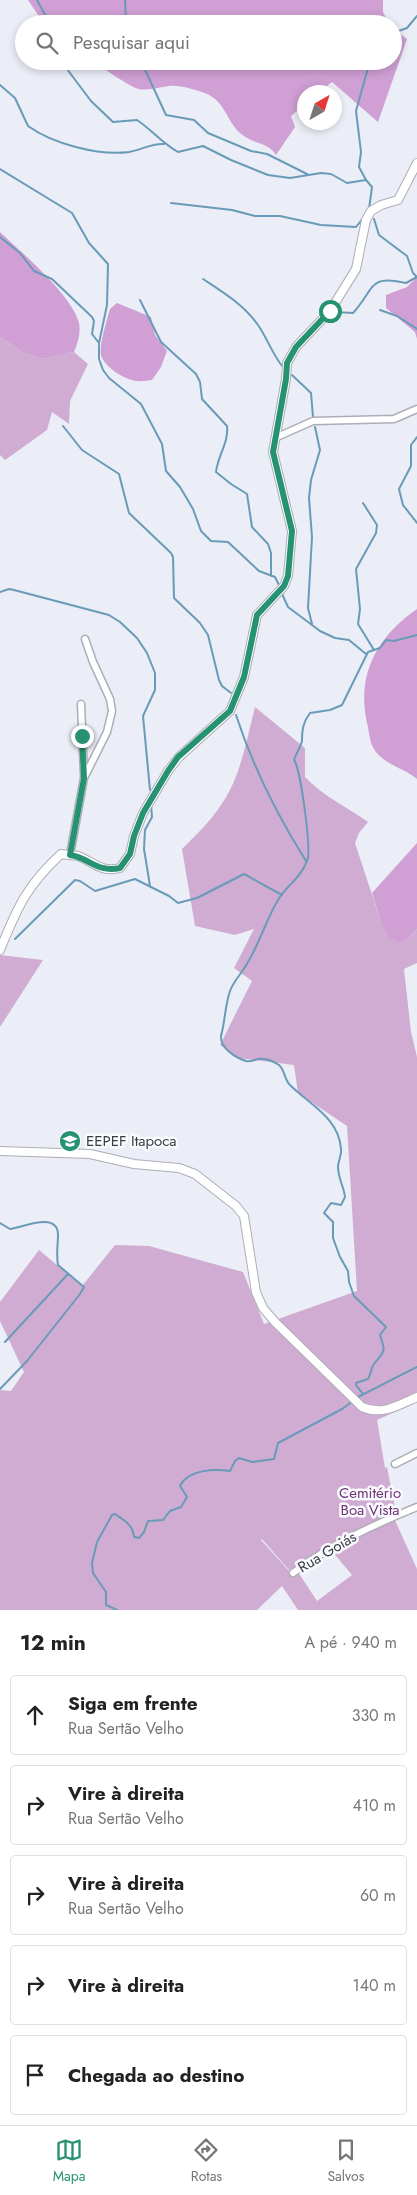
<!DOCTYPE html>
<html lang="pt">
<head>
<meta charset="utf-8">
<style>
  :root { --surface:#fff; --page:#f6f6f6; --text:#222; --muted:#767676; --line:#e0e0e0; --accent:#269271 }
  body { margin:0; font-family:Jost,sans-serif; background:var(--page); color:var(--text) }
  .compass { position:absolute; left:297px; top:85px; width:45px; height:45px; border-radius:50%; background:var(--surface); box-shadow:0 2px 8px #0003; rotate:39deg }
  .stop { position:absolute; width:15px; height:15px; margin:-11px; border:4px solid #269271; border-radius:50%; background:#fff }
  .stop.end { background:#269271; border-color:#fff; box-shadow:0 1px 5px #0008 }
  .list { margin:0; padding:0; list-style:none }
  h2 { display:flex; justify-content:space-between; align-items:center; height:65px; margin:0; padding:0 20px; font-size:21px }
  h2 small { font-size:16px; font-weight:400; color:var(--muted) }
  .list li { display:grid; grid-template-columns:32px 1fr auto; gap:15px; align-items:center; box-sizing:border-box; height:80px; margin:0 10px 10px; padding:0 10px; border:1px solid var(--line); border-radius:5px }
  .list b { display:block; font-size:19px; white-space:nowrap }
  .list p { margin:0; font-size:16px; white-space:nowrap; color:var(--muted) }
  .list em { font-size:16px; font-style:normal; color:var(--muted) }
  .icon { flex:none; width:28px; height:28px; fill:none; stroke:currentColor; stroke-width:2; stroke-linecap:round; stroke-linejoin:round }
  .map { position:relative; flex:none; width:417px; height:1610px; overflow:hidden }
  .search { position:absolute; background:var(--surface); box-shadow:0 2px 8px #0003; left:15px; right:15px; top:15px; height:55px; display:flex; align-items:center; gap:12px; box-sizing:border-box; padding:0 18px; border-radius:28px; color:var(--muted); font-size:19px }
  .sheet { height:515px; background:var(--surface) }
  nav { display:flex; justify-content:space-around; align-items:center; box-sizing:border-box; height:70px; border-top:1px solid var(--line); background:var(--surface); font-size:14px; color:var(--muted) }
  nav a { display:grid; justify-items:center; gap:2px }
  nav .on { color:var(--accent) }
  .map>svg:first-child { display:block }
  .green { fill:#d0acd3 }
  .forest { fill:#d09fd4 }
  .lines { fill:none; stroke-linecap:round; stroke-linejoin:round }
  .stream { stroke:#699bb8; stroke-width:2 }
  .minor-casing { stroke:#adaeb7; stroke-width:9 }
  .tertiary-casing { stroke:#adaeb7; stroke-width:10 }
  .minor { stroke:#fff; stroke-width:6 }
  .tertiary { stroke:#fff; stroke-width:8 }
  .route { stroke:#269271; stroke-width:6 }
  .labels { text-anchor:middle; stroke-width:5; stroke-linejoin:round; paint-order:stroke }
  .poi-label { font-size:15px; fill:#3b3c40; stroke:#fafbff; text-anchor:start }
  .park-label { font-size:15px; fill:#6f3475; stroke:#fafbff }
  .street-label { font-size:15px; fill:#3b3c40; stroke:#fafbff }
</style>
</head>
<body>
<div class="map">
<svg width="417" height="1610" viewBox="0 0 417 1610">
  <rect width="100%" height="100%" fill="#ebedf7"/>
  <path class="green" d="M0,337L25,354L43,359L74,352L88,364L70,401L69,424L52,412L47,430L5,460L0,455Z
    M255,707L305,748V777C323,796 347,807 368,822L359,833L355,843L381,922L401,941L408,938L417,929V963L404,969L411,1032L417,1057V1402L377,1420L385,1468L387,1467L396,1513L341,1540L289,1570L262,1539L261,1540L290,1572L296,1569L317,1601L352,1575L331,1550L393,1516L417,1569V1610H298L282,1586L257,1610H0V1390L11,1391L24,1372L0,1321V1302L39,1250L82,1286L115,1245L149,1246L243,1272L264,1324L357,1291L347,1126L298,1093L294,1065L239,1058L220,1045L252,981L234,968L254,929L235,935L195,926L182,849C197,834 212,820 223,802C241,775 247,738 255,707Z
    M0,955L43,960L0,1027Z"/>
  <path class="forest" d="M28,0H383V12L389,24H44Z
    M393,29L407,39L378,122L332,82L319,92H304V105L291,116L295,127L276,155C269,143 255,144 244,136C227,125 227,103 207,94C196,90 181,85 169,86C159,87 149,91 139,89C129,87 104,68 93,61H393Z
    M0,232C21,252 72,295 79,323C81,334 78,342 74,352L43,359L25,354L0,337Z
    M417,277V339L415,332L386,308V295L407,287Z
    M117,303L151,317L155,335L167,351L161,367L152,380C147,380 142,382 137,381C125,380 104,367 101,355C99,344 107,320 110,309Z
    M417,609V779C404,768 383,764 374,749C370,743 369,733 368,727C355,677 376,637 417,609Z
    M417,843V929L408,938L400,942L389,938L381,922L372,893Z"/>
  <g class="lines">
    <path class="stream" d="M37,0L50,24
      M125,0L126,24
      M393,33L407,28L417,16
      M61,61L91,101L113,122L137,120C152,130 162,143 178,152L203,146L231,160L268,175L290,178L321,173L331,174L347,183L366,180
      M141,61L166,115L194,120L208,133L251,151L267,154L307,174
      M0,85L15,98L28,126C53,144 99,156 129,152C141,150 152,143 164,144
      M0,169L72,213L89,243L108,264L107,305L99,343V359L103,370L109,378L141,404L162,444L166,471L180,487L193,509L201,531L211,541L228,542L259,571L275,577L279,585
      M171,203L232,210L255,216H280L321,225L356,227L364,217
      M369,209L372,187L366,180L359,167L361,152L356,111L370,61
      M374,219L379,235L407,256L413,273L416,276
      M0,237L20,253L34,271L52,279L92,317L94,321L92,334L99,343
      M203,279C223,292 244,305 258,325C267,338 272,353 282,366
      M140,300L161,342L196,374L200,382L202,399L227,426C229,442 218,455 216,472L231,484L247,494L252,527L268,544L271,553V576
      M380,310L397,316L417,329
      M335,312L353,313C375,289 368,274 406,283L417,277
      M292,375L311,393L313,417
      M63,426L82,450L119,474L129,513L171,553L173,557L174,598L200,623L208,635L219,680L222,686L231,693
      M417,437L411,445V466L399,489L403,505L417,523
      M363,503L377,525L376,533L356,569L360,609L358,624L374,650
      M0,592L9,589L14,590L109,615L120,622L137,638L147,653L155,673V690L143,716L150,790
      M282,594L288,607L320,631L335,638L349,640L366,654
      M312,624L308,608L312,537L309,498L311,480L320,450L315,427
      M236,715C253,767 277,815 306,861
      M150,886L144,849L145,830L152,817L151,804
      M15,939L75,880L80,881L95,891L135,879L169,896L178,903L197,898L244,874L282,895
      M0,1223L10,1229C21,1228 57,1211 58,1234C58,1244 56,1255 58,1265L84,1287L80,1294L27,1361L0,1389
      M5,1342L68,1274
      M363,1394L356,1385V1383L368,1379C371,1374 371,1368 374,1364C385,1350 386,1353 380,1335L386,1327L354,1296L349,1282L348,1271L340,1257L333,1238V1222L324,1213L331,1203L341,1205L345,1197C344,1187 338,1178 338,1167C338,1161 342,1155 341,1149C339,1118 310,1105 290,1085C284,1079 285,1070 279,1065C273,1061 265,1058 258,1059C253,1060 251,1062 246,1061C236,1058 220,1048 221,1036C225,1022 225,1005 230,991C234,980 243,972 248,962C260,942 266,920 278,900C286,886 301,878 307,861C312,850 300,766 294,760C296,754 301,746 302,741C302,730 303,722 310,713L330,710L342,705L368,652L380,648L386,640L394,641L417,635
      M356,1398L417,1367
      M117,1610L106,1605V1592L93,1573L92,1563L97,1542L112,1515L115,1514C124,1520 133,1525 134,1537L139,1538L144,1532L148,1521L163,1520L170,1511L181,1507L187,1497L180,1486C188,1469 215,1469 230,1471L235,1461L239,1458L252,1462L274,1459L278,1443L342,1409L353,1401"/>
    <g class="minor-casing">
      <path id="minor" d="M277,437L313,421L394,419L417,409
        M81,704L84,774
        M70,855L84,778L107,732L112,711L110,699L93,662L85,639
        M395,1464L417,1453
        M293,1573C330,1545 373,1525 417,1507"/>
    </g>
    <g class="tertiary-casing">
      <path id="tertiary" d="M0,950C17,908 27,885 61,854C66,855 73,855 78,856C94,862 101,873 120,868L130,854L134,836L143,813L168,771L179,757L230,711L244,677L257,615L284,586L288,576L292,531L273,452L286,379L287,363L296,347L330,311L356,269L366,220L371,211L381,205L398,200L417,163
        M0,1151L90,1154L134,1164L179,1168L195,1174L236,1206L244,1216L256,1292L263,1308L275,1322L362,1407C382,1416 399,1405 417,1397"/>
    </g>
    <use href="#minor" class="minor"/>
    <use href="#tertiary" class="tertiary"/>
  </g>
  <g class="lines">
    <path class="route" d="M82,736L84,778L70,855C90,858 97,873 120,868L130,854L134,836L143,813L168,771L178,757L230,711L244,677L257,615L284,586L288,576L292,531L273,452L286,379L287,363L296,347L330,311"/>
  </g>
  <defs>
    <g id="school-disc" transform="scale(1.125)"><circle r="9.5" fill="#269271" stroke="#fafbff"/><path d="M0-5L7-2L0 1L-7-2ZM-4 1L0 2.5L4 1V4Q0 6-4 4Z" fill="#fff"/></g>
  </defs>
  <g fill-rule="evenodd">
    <use href="#school-disc" x="70" y="1141"/>
  </g>
  <g class="labels">
    <g class="poi-label">
      <text x="86" y="1146">EEPEF Itapoca</text>
    </g>
    <g class="park-label">
      <text x="370" y="1498">Cemitério<tspan x="370" dy="17">Boa Vista</tspan></text>
    </g>
    <g class="street-label">
      <text transform="translate(327 1552) rotate(-31)" y="5">Rua Goiás</text>
    </g>
  </g>
</svg>
<svg class="compass" viewBox="-18 -18 36 36"><path d="M0-13l5 13h-10z" fill="#e53935"/><path d="M0 13l5-13h-10z" fill="#767676"/></svg>
<div class="stop" style="left:330px;top:311px"></div>
<div class="stop end" style="left:82px;top:736px"></div>
<div class="search"><svg class="icon" aria-label="search" viewBox="0 0 24 24"><circle cx="10" cy="10" r="6"/><path d="M15 15l6 6"/></svg>Pesquisar aqui</div>
</div>
<section class="sheet">
<h2>12 min<small>A pé · 940 m</small></h2>
<ul class="list">
<li><svg class="icon" aria-label="ahead" viewBox="0 0 24 24"><path d="M12 20V5M6 11l6-6 6 6"/></svg><div><b>Siga em frente</b><p>Rua Sertão Velho</p></div><em>330 m</em></li>
<li><svg class="icon" aria-label="right" viewBox="0 0 24 24"><path d="M7 20v-9h11M14 6l5 5-5 5"/></svg><div><b>Vire à direita</b><p>Rua Sertão Velho</p></div><em>410 m</em></li>
<li><svg class="icon" aria-label="right" viewBox="0 0 24 24"><path d="M7 20v-9h11M14 6l5 5-5 5"/></svg><div><b>Vire à direita</b><p>Rua Sertão Velho</p></div><em>60 m</em></li>
<li><svg class="icon" aria-label="right" viewBox="0 0 24 24"><path d="M7 20v-9h11M14 6l5 5-5 5"/></svg><div><b>Vire à direita</b></div><em>140 m</em></li>
<li><svg class="icon" aria-label="arrive" viewBox="0 0 24 24"><path d="M6 21V4h12l-3 4 3 4H6"/></svg><div><b>Chegada ao destino</b></div></li>
</ul>
</section>
<nav>
<a class="on"><svg class="icon" aria-label="map" viewBox="0 0 24 24"><path d="M3 6l6-2 6 2 6-2v14l-6 2-6-2-6 2zM9 4v14M15 6v14"/></svg>Mapa</a>
<a><svg class="icon" aria-label="directions" viewBox="0 0 24 24"><path d="M12 3l9 9-9 9-9-9zM9 14v-3h6M13 9l2 2-2 2"/></svg>Rotas</a>
<a><svg class="icon" aria-label="saved" viewBox="0 0 24 24"><path d="M7 4h10v16l-5-4-5 4z"/></svg>Salvos</a>
</nav>
</body>
</html>
